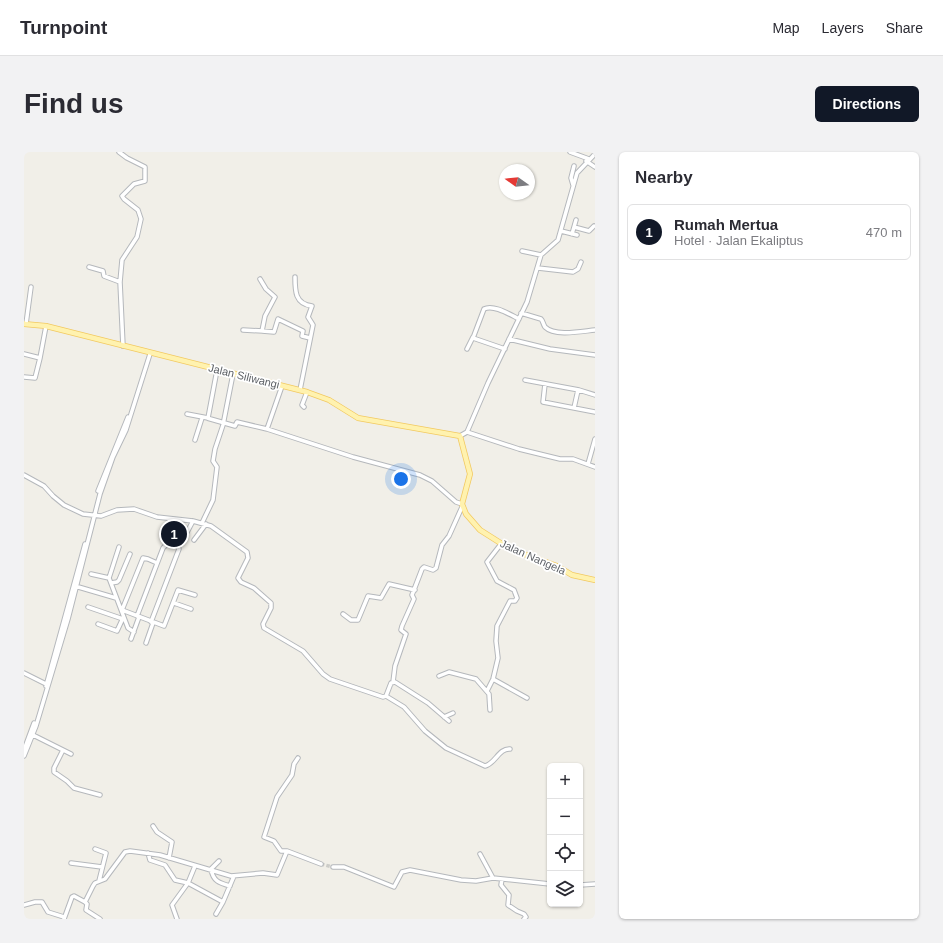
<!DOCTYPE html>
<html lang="en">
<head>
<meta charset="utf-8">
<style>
  :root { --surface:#fff; --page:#f2f2f3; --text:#2b2b33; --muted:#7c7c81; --line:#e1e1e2; --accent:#111827 }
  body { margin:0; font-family:Arial,sans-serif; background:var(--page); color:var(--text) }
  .controls { position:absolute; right:12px; bottom:12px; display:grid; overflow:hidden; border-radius:6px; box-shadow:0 1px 3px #0004 }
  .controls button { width:36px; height:36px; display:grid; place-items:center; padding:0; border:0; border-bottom:1px solid var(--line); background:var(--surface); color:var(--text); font:20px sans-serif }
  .compass { position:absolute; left:475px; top:12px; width:36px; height:36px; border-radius:50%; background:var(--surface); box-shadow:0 1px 3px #0004; rotate:285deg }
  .you { position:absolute; left:377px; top:327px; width:14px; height:14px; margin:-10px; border:3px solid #fff; border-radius:50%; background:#1a73e8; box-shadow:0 0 0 6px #1a73e833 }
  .badge { display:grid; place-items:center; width:26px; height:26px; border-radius:50%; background:var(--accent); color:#fff; font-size:13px; font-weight:700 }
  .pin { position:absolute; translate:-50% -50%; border:2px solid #fff; box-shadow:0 1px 4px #0006 }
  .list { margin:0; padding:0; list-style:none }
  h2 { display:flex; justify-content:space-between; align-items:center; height:52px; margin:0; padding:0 16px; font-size:17px }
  h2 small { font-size:13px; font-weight:400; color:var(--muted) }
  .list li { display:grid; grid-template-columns:26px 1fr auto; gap:12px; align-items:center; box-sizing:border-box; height:56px; margin:0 8px 8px; padding:0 8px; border:1px solid var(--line); border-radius:6px }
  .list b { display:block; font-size:15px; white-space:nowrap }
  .list p { margin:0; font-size:13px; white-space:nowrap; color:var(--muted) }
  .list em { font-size:13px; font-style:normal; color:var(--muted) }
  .icon { flex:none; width:22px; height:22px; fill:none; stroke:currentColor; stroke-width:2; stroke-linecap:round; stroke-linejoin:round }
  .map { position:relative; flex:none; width:571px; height:767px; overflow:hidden; border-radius:6px }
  header { display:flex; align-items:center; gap:24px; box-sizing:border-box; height:56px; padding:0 20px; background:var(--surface); border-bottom:1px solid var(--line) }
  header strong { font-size:19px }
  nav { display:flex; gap:22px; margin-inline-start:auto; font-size:14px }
  .intro { display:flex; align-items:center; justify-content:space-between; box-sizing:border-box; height:96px; padding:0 24px }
  h1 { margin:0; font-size:28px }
  .button { padding:10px 18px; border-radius:6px; background:var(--accent); color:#fff; font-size:14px; font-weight:700 }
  main { display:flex; gap:24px; padding:0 24px }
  aside { flex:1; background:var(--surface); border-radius:6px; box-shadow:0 1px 3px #0004 }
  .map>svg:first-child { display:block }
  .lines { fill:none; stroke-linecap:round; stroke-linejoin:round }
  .minor-tunnel { stroke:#ccccc8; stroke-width:3.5; stroke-dasharray:3.5 2; stroke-linecap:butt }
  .minor-casing { stroke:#b5b8bc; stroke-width:5.5 }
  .major-casing { stroke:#f2c960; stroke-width:6 }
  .minor { stroke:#fff; stroke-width:3.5 }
  .major { stroke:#fff2af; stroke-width:4.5 }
  .labels { text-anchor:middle; stroke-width:3.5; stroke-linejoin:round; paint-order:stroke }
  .street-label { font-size:11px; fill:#5f6368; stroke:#fff }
</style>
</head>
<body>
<header>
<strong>Turnpoint</strong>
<nav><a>Map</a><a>Layers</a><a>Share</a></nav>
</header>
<div class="intro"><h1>Find us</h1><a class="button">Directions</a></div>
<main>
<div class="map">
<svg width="571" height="767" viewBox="0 0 571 767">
  <rect width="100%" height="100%" fill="#f1efe8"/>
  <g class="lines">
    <path class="minor-tunnel" d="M297,712L309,715"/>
    <g class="minor-casing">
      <path id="minor" d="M95,0L103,6L121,15V29L110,32L98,44L100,47L114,58L117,67L113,85L98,108L96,130L99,194
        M546,0L565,7
        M562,9L571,15
        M549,33L547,26L550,14
        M550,75L565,79L570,74
        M537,79L553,83
        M548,82L552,68
        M498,99L517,103
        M65,115L79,119L80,124L96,130
        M514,116L549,120L554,117L557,110
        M271,125C271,139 271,152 288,154L284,165L289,173L276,238
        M236,127L242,137L251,145L241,164L238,179L250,180L254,167L279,179L278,184L286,186
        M497,161L517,167C519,169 519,172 521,175C531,185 559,179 571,178
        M2,172L7,135
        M219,178L239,179
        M485,187L526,197L571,203
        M443,197L449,185
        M481,197L449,186L460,157C469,152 485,162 495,167
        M0,202L16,206L22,174
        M0,225L11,226L16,206
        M501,228L555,238L571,243
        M521,232L519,250L571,260
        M280,255L278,253L283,240
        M550,256L554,238
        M163,262L184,266L193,218
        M183,266L211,274L213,270L243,277L329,305L396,323L408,329L432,350L438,352
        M243,277L258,234
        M443,280L495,297L536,307H549L571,315
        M436,284L443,280L464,231L503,150L517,103L534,88L553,21L571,2
        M171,288L178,266
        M564,312L571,287
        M0,323L20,334L29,344L40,353L59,362L77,364L93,358L110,357L133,365L169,369L187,374L223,400L224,406L214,426L217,430L230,436L247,451V456L239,472L240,476L279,499L299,522L306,527L359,545L362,544L367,531L371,530L404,551L425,569
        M74,339L104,265
        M178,371L189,348L193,315L189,309L191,297L199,273L209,222
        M161,384L169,369
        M170,388L182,372
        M67,422L85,426
        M85,426L104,476L110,480
        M85,426L95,395
        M87,431L93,430L95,428L106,402
        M51,434L92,446
        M150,451L167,457
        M64,455L99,467
        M98,458L140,474L154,438L171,443
        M98,458L119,406L124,407L133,411
        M319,462L327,468H334L344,444L357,446L365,432L391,438
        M113,464L139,396L143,392L154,394L155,397L127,470
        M74,472L93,479L99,466
        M107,487L115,465
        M122,491L129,471
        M0,521L22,532
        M415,524L425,520L452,527L465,542L466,558
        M469,527L503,546
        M369,530L371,514L382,482L377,478L378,474L390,447L388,443L398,417L400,415L409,418L412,416L418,393L425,384L438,355
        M22,534L61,392
        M463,539L469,527L474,506L472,489L473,474L486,449H491L493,446L490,438L473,429L463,410L477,392
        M362,544L380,555L401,579L422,596L461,614C471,612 475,596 486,597
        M420,565L429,561
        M9,583L47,602
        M0,598L10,571
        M39,598L30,616V620L43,629L50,636L76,643
        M0,604L12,574L44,467L76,342L89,305L102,278L126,202
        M129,674L133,680L148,690L145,706
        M71,697L82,701L75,729
        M263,699H257L250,689L240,685L253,645L268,623L270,612L274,606
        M124,701L126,708L141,713L151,728L164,731L199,750L210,724
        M456,702L469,726
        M195,709L187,717C189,729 195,731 206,734
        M47,711L78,715
        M309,715H320L370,735L378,720L386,718L437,728L452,729L469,726L526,732
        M478,727L477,733L485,743L484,753L493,759L500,762L502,765L500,767
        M556,733L571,732
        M61,750L63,752L62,758L76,767
        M0,753L11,750H18L24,760L40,765
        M192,762L199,750
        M40,767L48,745L50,744L61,750L69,734L71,731L81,727L101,700L106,699L136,703L207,724L239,721L253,723L263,699L297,712
        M153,767L148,753L164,731L171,714"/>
    </g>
    <g class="major-casing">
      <path id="major" d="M0,172L22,174L283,240L305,248L334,266L436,284L446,322L438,352L442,362L456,378L486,397L533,414L548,423L571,428"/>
    </g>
    <use href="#minor" class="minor"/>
    <use href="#major" class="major"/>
  </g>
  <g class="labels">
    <g class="street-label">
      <text transform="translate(220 224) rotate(14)" y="4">Jalan Siliwangi</text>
      <text transform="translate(509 405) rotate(24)" y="4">Jalan Nangela</text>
    </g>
  </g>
</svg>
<div class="controls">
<button>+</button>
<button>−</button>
<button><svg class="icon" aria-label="locate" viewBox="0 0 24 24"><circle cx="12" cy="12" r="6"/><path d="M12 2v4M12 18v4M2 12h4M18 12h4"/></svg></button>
<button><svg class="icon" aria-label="layers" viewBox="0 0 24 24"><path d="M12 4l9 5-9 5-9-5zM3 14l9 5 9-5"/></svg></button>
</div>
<svg class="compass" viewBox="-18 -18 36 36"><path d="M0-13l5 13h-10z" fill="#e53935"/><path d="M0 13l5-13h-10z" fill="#7c7c81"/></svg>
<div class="you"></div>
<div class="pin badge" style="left:150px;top:382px">1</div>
</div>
<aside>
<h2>Nearby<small></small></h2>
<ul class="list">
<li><span class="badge">1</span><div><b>Rumah Mertua</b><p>Hotel · Jalan Ekaliptus</p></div><em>470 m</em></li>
</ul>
</aside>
</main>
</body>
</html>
